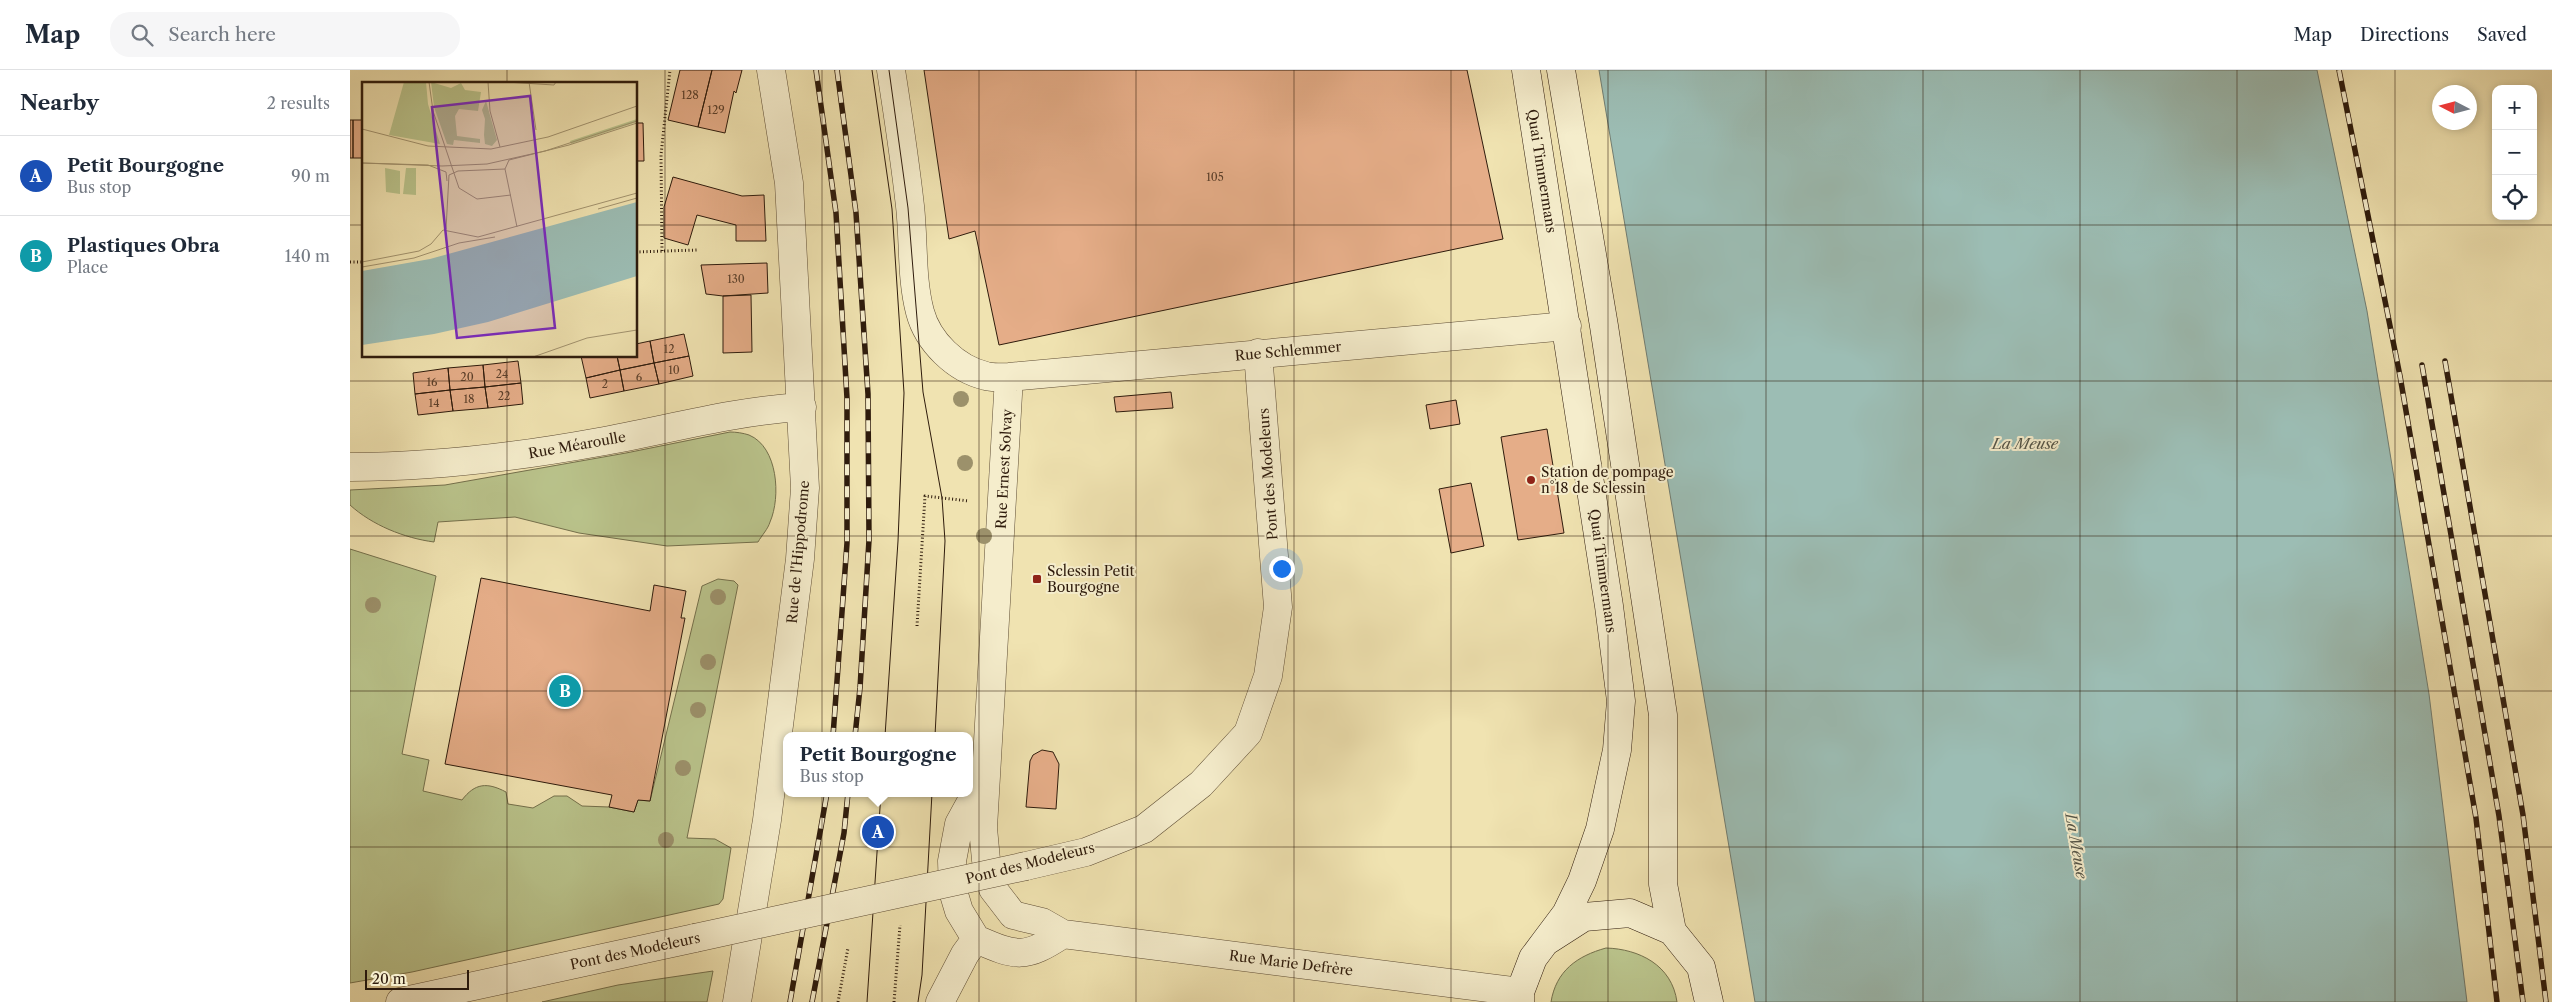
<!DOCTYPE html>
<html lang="en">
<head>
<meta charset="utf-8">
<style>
  :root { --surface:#fff; --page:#f6f6f7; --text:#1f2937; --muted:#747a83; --line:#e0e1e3; --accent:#db2777 }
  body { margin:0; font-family:"Libre Caslon Text",serif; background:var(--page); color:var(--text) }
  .controls { position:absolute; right:15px; top:15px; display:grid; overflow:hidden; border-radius:10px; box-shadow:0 2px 8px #0003 }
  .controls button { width:45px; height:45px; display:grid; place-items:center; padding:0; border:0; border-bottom:1px solid var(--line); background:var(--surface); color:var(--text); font:25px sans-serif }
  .compass { position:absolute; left:2082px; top:15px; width:45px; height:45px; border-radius:50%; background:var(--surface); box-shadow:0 2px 8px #0003; rotate:276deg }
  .scale { position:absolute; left:15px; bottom:12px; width:104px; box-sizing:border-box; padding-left:5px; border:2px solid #2e1b0c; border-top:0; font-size:14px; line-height:18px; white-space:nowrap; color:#2e1b0c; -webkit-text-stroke:4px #f5edcc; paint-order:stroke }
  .you { position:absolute; left:931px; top:498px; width:18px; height:18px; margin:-12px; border:4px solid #fff; border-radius:50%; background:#1a73e8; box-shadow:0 0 0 8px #1a73e833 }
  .badge { display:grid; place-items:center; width:32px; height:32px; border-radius:50%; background:var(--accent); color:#fff; font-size:16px; font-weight:700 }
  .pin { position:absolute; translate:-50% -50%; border:2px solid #fff; box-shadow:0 1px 5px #0006 }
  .popup { position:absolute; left:433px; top:662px; width:190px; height:65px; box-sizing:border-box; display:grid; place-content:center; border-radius:10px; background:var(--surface); filter:drop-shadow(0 1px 4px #0005); font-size:16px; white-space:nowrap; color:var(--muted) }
  .popup b { font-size:19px; color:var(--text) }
  .popup::after { content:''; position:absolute; left:50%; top:100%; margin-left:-10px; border:10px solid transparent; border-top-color:var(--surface) }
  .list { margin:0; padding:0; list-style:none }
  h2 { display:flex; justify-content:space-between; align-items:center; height:65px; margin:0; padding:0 20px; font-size:21px }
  h2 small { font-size:16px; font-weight:400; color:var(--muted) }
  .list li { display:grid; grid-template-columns:32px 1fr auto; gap:15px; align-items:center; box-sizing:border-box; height:80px; padding:0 20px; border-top:1px solid var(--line) }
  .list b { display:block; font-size:19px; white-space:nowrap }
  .list p { margin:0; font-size:16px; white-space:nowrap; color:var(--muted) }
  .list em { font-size:16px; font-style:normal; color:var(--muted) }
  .icon { flex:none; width:28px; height:28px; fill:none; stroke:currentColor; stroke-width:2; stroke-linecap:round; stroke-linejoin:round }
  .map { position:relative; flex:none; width:2202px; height:932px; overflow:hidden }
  header { display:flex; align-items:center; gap:30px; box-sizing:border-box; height:70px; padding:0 25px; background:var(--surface); border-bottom:1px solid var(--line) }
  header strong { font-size:24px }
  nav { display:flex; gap:28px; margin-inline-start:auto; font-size:18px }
  .search { width:350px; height:45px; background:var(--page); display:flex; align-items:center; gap:12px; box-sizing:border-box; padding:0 18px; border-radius:20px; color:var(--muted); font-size:19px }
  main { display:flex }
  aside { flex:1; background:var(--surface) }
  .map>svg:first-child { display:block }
  .green { fill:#bac48c; stroke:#74704c }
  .water { fill:#9cbdb4; stroke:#707c71 }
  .building { fill:#e5ad88; stroke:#2e1b0c }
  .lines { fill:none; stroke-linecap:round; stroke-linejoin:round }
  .street-casing { stroke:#5e4d35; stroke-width:29 }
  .secondary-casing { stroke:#2e1b0c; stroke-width:29 }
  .path { stroke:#2e1b0c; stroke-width:3; stroke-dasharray:1 2.5; stroke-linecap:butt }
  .street { stroke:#f5edcc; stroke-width:28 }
  .secondary { stroke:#f5edcc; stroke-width:28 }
  .tram { stroke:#2e1b0c; stroke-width:1 }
  .rail-casing { stroke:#2e1b0c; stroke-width:5.5 }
  .rail { stroke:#f5edcc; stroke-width:4; stroke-dasharray:11; stroke-linecap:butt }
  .street-bridge-casing { stroke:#5e4d35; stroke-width:29; stroke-linecap:butt }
  .street-bridge { stroke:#f5edcc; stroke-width:28 }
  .tree { fill:#9c916b }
  .grid { fill:none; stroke:#2e1b0c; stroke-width:1; stroke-opacity:0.55 }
  .poi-dot { fill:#8f2418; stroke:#f5edcc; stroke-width:2 }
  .labels { text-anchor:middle; stroke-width:4; stroke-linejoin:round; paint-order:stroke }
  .number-label { font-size:11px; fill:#5c402b }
  .street-label { font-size:14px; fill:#2e1b0c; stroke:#f5edcc }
  .poi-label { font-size:14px; fill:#2e1b0c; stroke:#f5edcc; text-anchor:start }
  .water-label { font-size:15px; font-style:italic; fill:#545447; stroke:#f5edcc }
  .inset-road { fill:none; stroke:#a2936f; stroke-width:1 }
  .view { fill:#7b2cbf; fill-opacity:0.15; stroke:#7b2cbf; stroke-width:2.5 }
  .inset-edge { fill:none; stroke:#2e1b0c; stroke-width:2.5 }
</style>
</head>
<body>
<header>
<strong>Map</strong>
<div class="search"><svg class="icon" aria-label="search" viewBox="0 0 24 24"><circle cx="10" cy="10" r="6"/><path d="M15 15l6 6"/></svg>Search here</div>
<nav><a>Map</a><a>Directions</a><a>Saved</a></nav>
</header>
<main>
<aside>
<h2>Nearby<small>2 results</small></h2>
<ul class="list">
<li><span class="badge" style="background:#1a4fb4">A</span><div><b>Petit Bourgogne</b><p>Bus stop</p></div><em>90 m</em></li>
<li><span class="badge" style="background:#0f9aa8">B</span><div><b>Plastiques Obra</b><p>Place</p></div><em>140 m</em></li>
</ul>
</aside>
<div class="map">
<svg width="2202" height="932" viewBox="0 0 2202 932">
  <rect width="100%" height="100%" fill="#f0e3b1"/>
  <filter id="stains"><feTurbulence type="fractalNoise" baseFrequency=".004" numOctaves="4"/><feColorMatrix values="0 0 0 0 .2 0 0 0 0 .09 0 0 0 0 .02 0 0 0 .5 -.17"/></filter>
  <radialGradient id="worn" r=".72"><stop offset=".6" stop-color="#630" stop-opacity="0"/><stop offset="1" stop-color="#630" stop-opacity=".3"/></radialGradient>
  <path class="green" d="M380,362C386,362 393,363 399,365C428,377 431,427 420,452C418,459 412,465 408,472L317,476L229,463L165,447L88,452L84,472C54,468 22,455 0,435V420L95,415L276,383Z
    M0,479L86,506L52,684L79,690L73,721L112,730C125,713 137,712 156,722L158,734L183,738L204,726H217L232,736L259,737L284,742L288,730L300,731L352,516L368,509L384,511L388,515L337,768L365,769L381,778L373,829L369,834L62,902L0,913Z
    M1256,878C1289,879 1322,895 1327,932H1201C1206,901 1227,886 1256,878Z
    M363,901L357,932H192L268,915Z"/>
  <path class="water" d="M1249,0H1967L2017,241L2079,624L2117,932H1405Z"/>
  <path class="building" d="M330,0H362L348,57L318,50Z
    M362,0H392L386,23L384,21L375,63L348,57Z
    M574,0H1117L1153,169L649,275L625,161L599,169Z
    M0,50H3V88H0Z
    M3,50H14V88H3Z
    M286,53H293L294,91H286Z
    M323,107L392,126L414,125L416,171H386V155L347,145L338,175L314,168V137Z
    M417,193L418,223L373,226L356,224L351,195Z
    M401,225L402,282L373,283V226Z
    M334,264L339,286L304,293L300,271Z
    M300,271L304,293L270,300L267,286H286V274Z
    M231,286H267L270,300L236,308Z
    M339,286L343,306L309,314L304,293Z
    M168,291L171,313L135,317L133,295Z
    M304,293L309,314L274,321L270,300Z
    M133,295L135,317L100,320L98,298Z
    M98,298L100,320L65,324L63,303Z
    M270,300L274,321L240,328L236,308Z
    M171,313L173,334L138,338L135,317Z
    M135,317L138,338L103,341L100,320Z
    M100,320L103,341L68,345L65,324Z
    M821,322L823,338L766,342L764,327Z
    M1106,330L1110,354L1080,359L1076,335Z
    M1197,359L1214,463L1168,470L1151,367Z
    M1121,413L1134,476L1101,483L1089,419Z
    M131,508L300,541L304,515L336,521L331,548H335L300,731L288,730L284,742L259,737L262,725L95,694Z
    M692,680L703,682L709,694L706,739L676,737L680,691L683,685Z"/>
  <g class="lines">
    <g class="street-casing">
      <path id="street" d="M541,0C548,45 555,91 560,136C564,171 561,208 570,242C578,272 606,299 636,306C643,308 651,307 659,307L1217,256
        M659,307L633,758L636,790L643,819L663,845L692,852L713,864L1170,922
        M0,397C84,397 167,387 249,372C317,360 383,341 452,337
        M676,796L736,782L794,759L851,714L898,663L918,606L928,537L908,283
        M626,869L609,841L603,821L602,791L609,754L632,712
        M50,932L345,868
        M387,932L417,750L450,489L455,418L439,113L421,0
        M590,932L615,884L626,869C667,887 675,889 713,864"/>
    </g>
    <g class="secondary-casing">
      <path id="secondary" d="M1176,0L1259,536L1271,631L1267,680L1250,759L1232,811L1216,844L1195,872
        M1211,0L1254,256L1313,645V814L1322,861
        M1170,932V922L1183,888L1195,872L1234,847L1280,843L1322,861L1351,897L1359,932"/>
    </g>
    <path class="path" d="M312,181L311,85L320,0
      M286,182L347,180
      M0,192H14
      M567,556L575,426L619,431
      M488,932L498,878
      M544,932L550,855"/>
    <use href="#street" class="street"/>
    <use href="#secondary" class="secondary"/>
    <path class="tram" d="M522,0L542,139L554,323L548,471L535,666
      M539,0L558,138L573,322L592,428L595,471L585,666
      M517,932L531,723
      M568,932L572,905L582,723"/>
    <g class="rail-casing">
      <path id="rail" d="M466,0L486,143L497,328V473L483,666
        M487,0L506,143L518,324L519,470L510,618L505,666
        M1989,0L2050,306L2126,748L2147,932
        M2095,291L2173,745L2196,932
        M2072,295L2149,746L2173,932
        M440,932L477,723
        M462,932L494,763L498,723"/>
    </g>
    <use href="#rail" class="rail"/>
    <g class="street-bridge-casing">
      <path id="street-bridge" d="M345,868L676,796"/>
    </g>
    <use href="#street-bridge" class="street-bridge"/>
  </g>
  <g class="tree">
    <circle cx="611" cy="329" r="8"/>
    <circle cx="615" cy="393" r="8"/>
    <circle cx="634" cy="466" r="8"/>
    <circle cx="368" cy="527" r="8"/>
    <circle cx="23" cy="535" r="8"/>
    <circle cx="358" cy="592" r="8"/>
    <circle cx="348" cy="640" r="8"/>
    <circle cx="333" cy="698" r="8"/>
    <circle cx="316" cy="770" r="8"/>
  </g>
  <path class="grid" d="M157,0V14M315,0V932M472,0V932M629,0V932M786,0V932M944,0V932M1101,0V932M1258,0V932M1416,0V932M1573,0V932M1730,0V932M1887,0V932M2045,0V932M0,155H14M286,155H2202M157,286V932M0,311H2202M0,466H2202M0,621H2202M0,777H2202"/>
  <g class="poi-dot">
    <circle cx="1181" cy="410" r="5"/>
    <rect x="682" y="504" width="10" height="10" rx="2.5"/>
  </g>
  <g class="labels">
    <g class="number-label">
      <text x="340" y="29">128</text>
      <text x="366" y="44">129</text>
      <text x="865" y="111">105</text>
      <text x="386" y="213">130</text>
      <text x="319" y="283">12</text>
      <text x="324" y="304">10</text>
      <text x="152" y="308">24</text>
      <text x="117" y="311">20</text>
      <text x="289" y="311">6</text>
      <text x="82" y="316">16</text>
      <text x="255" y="318">2</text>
      <text x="154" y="330">22</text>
      <text x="119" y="333">18</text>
      <text x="84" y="337">14</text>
    </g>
    <g class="street-label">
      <text transform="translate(1192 101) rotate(81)" y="5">Quai Timmermans</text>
      <text transform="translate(938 281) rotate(-5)" y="5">Rue Schlemmer</text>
      <text transform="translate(227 375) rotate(-10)" y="5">Rue Méaroulle</text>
      <text transform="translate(654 399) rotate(-87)" y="5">Rue Ernest Solvay</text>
      <text transform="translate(918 404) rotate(-94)" y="5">Pont des Modeleurs</text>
      <text transform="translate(448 482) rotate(-85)" y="5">Rue de l'Hippodrome</text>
      <text transform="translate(1253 501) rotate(82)" y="5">Quai Timmermans</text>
      <text transform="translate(680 793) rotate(-14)" y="5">Pont des Modeleurs</text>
      <text transform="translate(285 881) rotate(-12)" y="5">Pont des Modeleurs</text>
      <text transform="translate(941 893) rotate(7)" y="5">Rue Marie Defrère</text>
    </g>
    <g class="poi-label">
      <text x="1191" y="407">Station de pompage<tspan x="1191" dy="16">n°18 de Sclessin</tspan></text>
      <text x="697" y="506">Sclessin Petit<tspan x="697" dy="16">Bourgogne</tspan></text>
    </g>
    <g class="water-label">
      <text x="1675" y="379">La Meuse</text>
      <text transform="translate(1726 776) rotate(80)" y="5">La Meuse</text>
    </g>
  </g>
  <g transform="translate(12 12)">
    <rect width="275" height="275" fill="#f0e3b1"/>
    <path d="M42,0H64L66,22L78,62L27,53ZM69,0L89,6L99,1L103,8L119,10L116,29L97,27L93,34L95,54L118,57V61L92,58L91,63L85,62L72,25ZM124,19L135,58L130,64L123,62L122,53L123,37L120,28ZM275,37V40L209,62L208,59ZM23,86L38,89V112L24,110ZM44,86H54V113L41,112Z" fill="#bac48c"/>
    <path d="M275,120V194L126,240L72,252L0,263V189L68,177Z" fill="#9cbdb4"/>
    <path class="inset-road" d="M67,0L71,29L97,106L115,117L149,113M126,0L128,29L138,65M144,0L192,3L194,0M167,0L174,48M0,47L66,64L129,67L186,55L275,24M0,81L66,83L84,90L85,99M0,81L80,84L125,82L183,69L275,39M236,127L275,116M155,145L143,87L147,78L207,63L275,41M84,147L87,93L96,89L143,87M0,180L57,169L69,162L81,148L116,155L275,111M0,185L52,176L97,161L133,155M171,275L225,256L275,248"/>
    <path class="view" d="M168,14L193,246L95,256L70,25Z"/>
    <rect width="275" height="275" class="inset-edge"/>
  </g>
  <rect width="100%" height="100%" filter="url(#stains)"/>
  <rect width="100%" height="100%" fill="url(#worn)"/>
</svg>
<div class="controls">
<button>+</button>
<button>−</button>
<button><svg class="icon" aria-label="locate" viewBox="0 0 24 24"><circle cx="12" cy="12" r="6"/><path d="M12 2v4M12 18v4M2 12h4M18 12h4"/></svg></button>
</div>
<svg class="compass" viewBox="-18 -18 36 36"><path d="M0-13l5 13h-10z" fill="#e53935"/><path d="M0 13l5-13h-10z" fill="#747a83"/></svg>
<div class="scale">20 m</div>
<div class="you"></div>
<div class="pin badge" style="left:528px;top:762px;background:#1a4fb4">A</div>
<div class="popup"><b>Petit Bourgogne</b>Bus stop</div>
<div class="pin badge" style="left:215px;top:621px;background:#0f9aa8">B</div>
</div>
</main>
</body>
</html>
